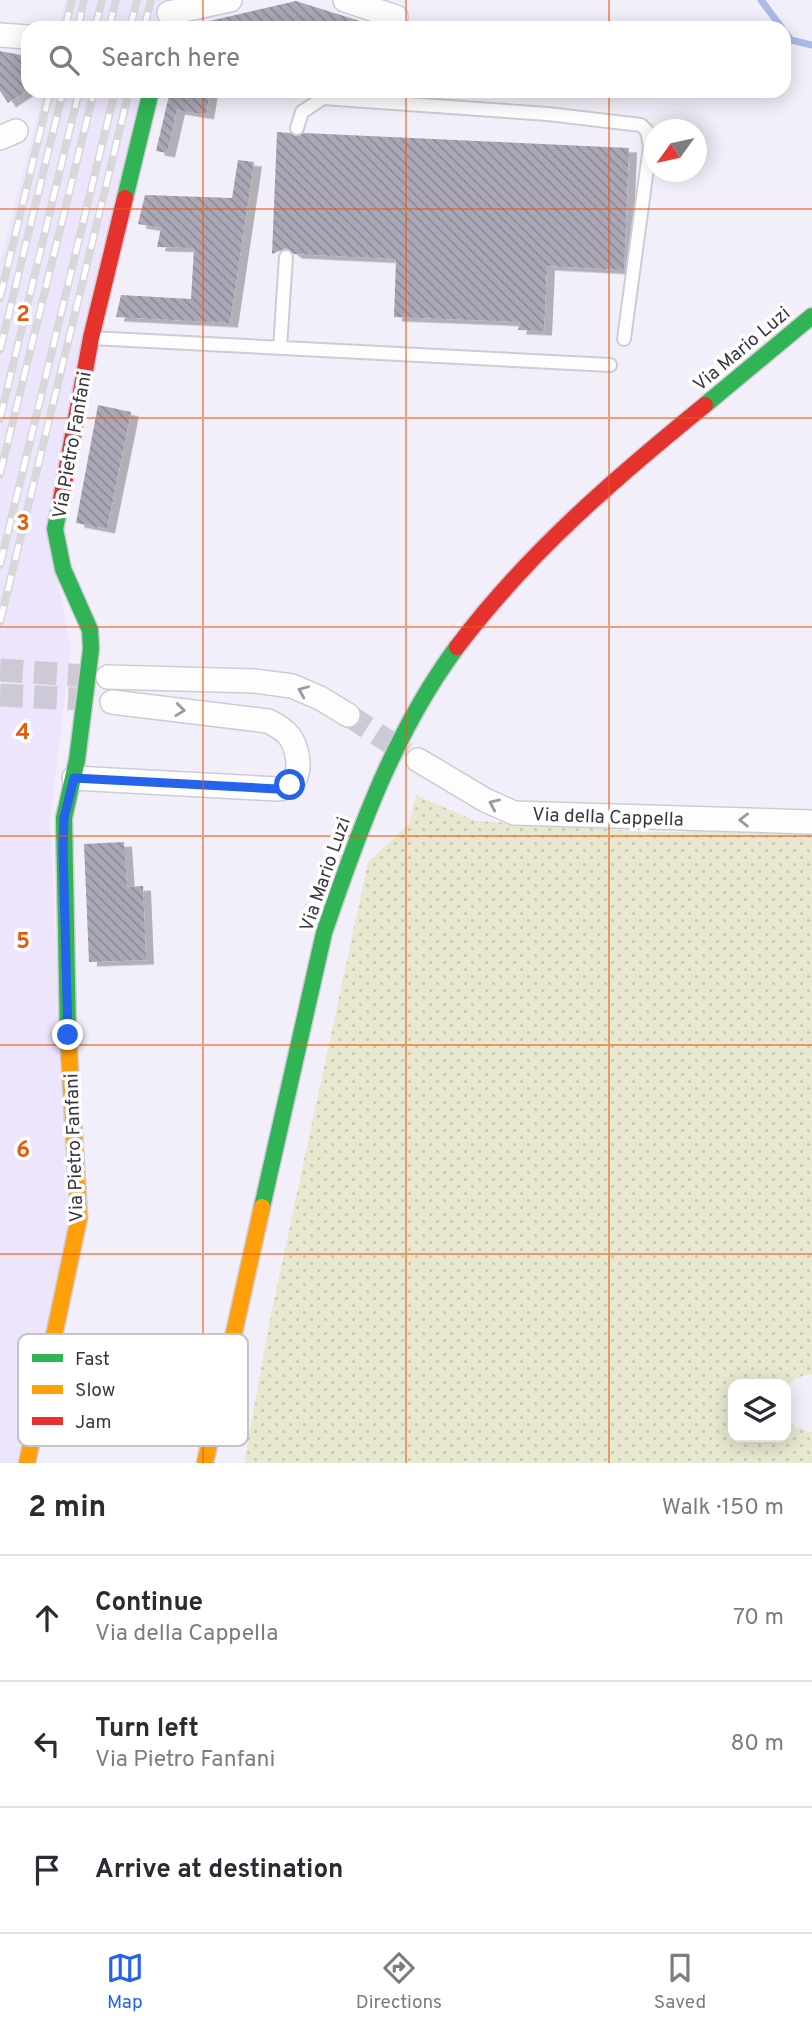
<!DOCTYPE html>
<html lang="en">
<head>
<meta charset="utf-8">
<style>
  :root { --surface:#fff; --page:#f7f7f7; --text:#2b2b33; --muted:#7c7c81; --line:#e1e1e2; --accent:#2563eb }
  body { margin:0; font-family:Overpass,sans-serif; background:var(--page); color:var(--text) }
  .controls { position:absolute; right:21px; bottom:21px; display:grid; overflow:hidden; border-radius:14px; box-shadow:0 4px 18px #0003 }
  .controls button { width:63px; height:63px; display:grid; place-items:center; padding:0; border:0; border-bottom:2px solid var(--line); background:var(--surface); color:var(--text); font:35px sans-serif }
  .compass { position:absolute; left:644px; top:119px; width:63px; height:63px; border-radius:50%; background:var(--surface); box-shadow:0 4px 18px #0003; rotate:237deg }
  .stop { position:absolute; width:21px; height:21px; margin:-16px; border:5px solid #2563eb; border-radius:50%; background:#fff }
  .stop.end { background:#2563eb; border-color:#fff; box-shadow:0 2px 7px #0008 }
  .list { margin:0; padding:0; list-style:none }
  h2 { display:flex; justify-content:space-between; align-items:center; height:91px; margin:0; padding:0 28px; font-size:30px }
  h2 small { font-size:23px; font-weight:400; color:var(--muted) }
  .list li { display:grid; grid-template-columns:46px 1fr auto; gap:21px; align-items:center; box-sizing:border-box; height:126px; padding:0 28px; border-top:2px solid var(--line) }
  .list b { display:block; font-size:26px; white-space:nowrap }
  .list p { margin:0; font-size:23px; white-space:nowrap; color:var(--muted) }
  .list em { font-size:23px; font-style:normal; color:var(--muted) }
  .icon { flex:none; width:38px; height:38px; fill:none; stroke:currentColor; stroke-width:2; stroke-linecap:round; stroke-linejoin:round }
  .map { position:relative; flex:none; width:812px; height:1463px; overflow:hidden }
  .search { position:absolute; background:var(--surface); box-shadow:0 4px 18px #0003; left:21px; right:21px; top:21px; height:77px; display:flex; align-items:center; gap:18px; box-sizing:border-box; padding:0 24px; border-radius:21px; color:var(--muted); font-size:26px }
  .sheet { height:469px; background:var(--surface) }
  nav { display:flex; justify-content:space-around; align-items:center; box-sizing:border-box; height:98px; border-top:2px solid var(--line); background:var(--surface); font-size:19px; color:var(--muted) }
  nav a { display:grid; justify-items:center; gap:4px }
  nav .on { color:var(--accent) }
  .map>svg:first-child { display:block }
  .built { fill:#ede5fb }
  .grass { fill:url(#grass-dots) }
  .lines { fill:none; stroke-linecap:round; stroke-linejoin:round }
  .stream { stroke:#aabbe6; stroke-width:7 }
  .building { fill:url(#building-back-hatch); filter:url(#shadow) }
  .street-tunnel { stroke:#cecad5; stroke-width:23; stroke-dasharray:23 11; stroke-linecap:butt }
  .lane-casing { stroke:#cfcbd5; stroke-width:16 }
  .street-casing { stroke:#cfcbd5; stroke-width:26 }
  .fast-casing { stroke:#cfcbd5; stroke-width:19 }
  .slow-casing { stroke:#cfcbd5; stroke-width:19 }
  .jam-casing { stroke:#cfcbd5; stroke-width:19 }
  .lane { stroke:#fdfdfe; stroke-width:12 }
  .street { stroke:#fdfdfe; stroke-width:23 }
  .fast { stroke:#30b455; stroke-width:16 }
  .slow { stroke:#ff9f0a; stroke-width:16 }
  .jam { stroke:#e5322d; stroke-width:16 }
  .rail-casing { stroke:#d8d7da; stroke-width:8 }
  .rail { stroke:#fff; stroke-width:5; stroke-dasharray:16; stroke-linecap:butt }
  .oneway { stroke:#9c9a9f }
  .route { stroke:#2563eb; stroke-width:9 }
  .grid { fill:none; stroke:#e8590c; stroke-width:2; stroke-opacity:0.55 }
  .labels { text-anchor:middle; stroke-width:7; stroke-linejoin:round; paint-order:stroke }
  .street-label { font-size:19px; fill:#3b3740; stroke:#fff }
  .key { fill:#fff; stroke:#c4c3c6; stroke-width:2 }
  .key-label { font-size:19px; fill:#3b3740 }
  .grid-label { font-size:23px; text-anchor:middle; font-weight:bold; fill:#e8590c; stroke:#fff; stroke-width:7; stroke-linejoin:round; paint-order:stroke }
</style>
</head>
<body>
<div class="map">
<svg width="812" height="1463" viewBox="0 0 812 1463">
  <defs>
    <pattern id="grass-dots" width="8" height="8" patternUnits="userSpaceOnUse" patternTransform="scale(1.75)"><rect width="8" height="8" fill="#e8e8d1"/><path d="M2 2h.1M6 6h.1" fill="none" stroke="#c8c8b4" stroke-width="1.8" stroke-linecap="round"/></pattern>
    <pattern id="building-back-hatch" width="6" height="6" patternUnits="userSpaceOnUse" patternTransform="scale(1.75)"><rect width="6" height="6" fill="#aca7b7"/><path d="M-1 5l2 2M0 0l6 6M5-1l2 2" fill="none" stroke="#8d8996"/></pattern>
    <filter id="shadow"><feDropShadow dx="8" dy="4.5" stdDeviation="0" flood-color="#0004"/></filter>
  </defs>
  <rect width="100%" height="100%" fill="#f3effa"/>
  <path class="built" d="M65,0H173L166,28H59Z
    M44,91H152L48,532L71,649L50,818L69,1227L18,1463H0V262Z"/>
  <path class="grass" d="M416,795L476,821L655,832L812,831V1374L795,1378L786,1389V1384H733V1437H786V1416L795,1427L812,1432V1463H244L270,1319L368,862L409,824Z"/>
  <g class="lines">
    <path class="stream" d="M761,0L782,28
      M784,31L791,40L812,45"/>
  </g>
  <path class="building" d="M296,1L366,23L365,28H205V22Z
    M0,51L21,55L28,62V90L8,103L0,91Z
    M170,91H210L206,115L177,110L167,153L156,151Z
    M277,132L290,133L295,136L304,133L629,148L624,270L547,266L544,331L518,330L520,322L394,317L396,259L294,254L286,248L272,254Z
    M238,160L254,162L230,323L116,317L121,295L191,299L194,248L157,247L161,228L138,224L145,195L232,198Z
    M98,405L131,412L107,529L76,523Z
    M124,842L127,887L143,886L146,960L89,962L84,844Z"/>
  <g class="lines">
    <path class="street-tunnel" d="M0,670L101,677
      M0,695L98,700
      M348,715L406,753"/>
    <g class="lane-casing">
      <path id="lane" d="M297,128L302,112L323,98L548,114L641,125L647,131L650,146L624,339
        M91,338L610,365
        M280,348L286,257"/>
    </g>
    <g class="street-casing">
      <path id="street" d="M345,0L396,17
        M169,13L230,0
        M0,35L28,37
        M0,138L16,131
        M108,677L254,681L292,686L320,698L348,715
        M418,760L485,800L514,813L812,822
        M74,778L277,789C304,788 301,754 290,737C284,729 276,725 268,721L112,702"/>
    </g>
    <g class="fast-casing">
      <path id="fast" d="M125,198L151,91
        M705,405L812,316
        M60,505L55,529L63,569L90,630L91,649L77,760L64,818L68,1036
        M262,1207L324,933C358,833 394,732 457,647"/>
    </g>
    <g class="slow-casing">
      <path id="slow" d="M27,1463L79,1218L68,1036
        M205,1463L262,1207"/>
    </g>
    <g class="jam-casing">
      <path id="jam" d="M60,505L91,338L125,198
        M457,647C528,553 614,479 705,405"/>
    </g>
    <use href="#lane" class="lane"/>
    <use href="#street" class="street"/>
    <use href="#fast" class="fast"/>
    <use href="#slow" class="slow"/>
    <use href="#jam" class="jam"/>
    <g class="rail-casing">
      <path id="rail" d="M65,28L72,0
        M78,28L84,0
        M95,28L102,0
        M109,28L116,0
        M130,28L137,0
        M144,28L151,0
        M0,298L50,91
        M0,350L63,91
        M0,419L79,91
        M0,474L94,91
        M0,565L115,91
        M0,622L129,91"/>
    </g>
    <use href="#rail" class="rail"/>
  </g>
  <defs><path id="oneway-chevron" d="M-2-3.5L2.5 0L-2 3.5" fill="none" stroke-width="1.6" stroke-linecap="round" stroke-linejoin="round" transform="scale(1.75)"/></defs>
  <g class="oneway">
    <use href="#oneway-chevron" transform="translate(303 691) rotate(-157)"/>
    <use href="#oneway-chevron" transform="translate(180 710) rotate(7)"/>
    <use href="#oneway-chevron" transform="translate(494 804) rotate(-156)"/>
    <use href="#oneway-chevron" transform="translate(744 820) rotate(-179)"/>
  </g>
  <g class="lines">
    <path class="route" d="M68,1035L63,848L64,818L74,778L277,789L290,785"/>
  </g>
  <path class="grid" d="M203,0V28M406,0V28M609,0V28M203,91V1463M406,91V1463M609,91V1463M0,209H812M0,418H812M0,627H812M0,836H812M0,1045H812M0,1254H812"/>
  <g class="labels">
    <g class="street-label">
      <text transform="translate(741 348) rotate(-40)" y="7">Via Mario Luzi</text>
      <text transform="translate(71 445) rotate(-80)" y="7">Via Pietro Fanfani</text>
      <text transform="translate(608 816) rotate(2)" y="7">Via della Cappella</text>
      <text transform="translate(324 874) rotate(-71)" y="7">Via Mario Luzi</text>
      <text transform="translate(73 1148) rotate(-92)" y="7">Via Pietro Fanfani</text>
    </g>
  </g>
  <rect x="18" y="1334" width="230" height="112" rx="10" class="key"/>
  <rect x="32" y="1354" width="31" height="8" fill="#30b455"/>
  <rect x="32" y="1385" width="31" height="9" fill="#ff9f0a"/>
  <rect x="32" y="1417" width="31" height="8" fill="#e5322d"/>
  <g class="key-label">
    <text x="75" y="1365">Fast</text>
    <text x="75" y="1396">Slow</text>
    <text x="75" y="1428">Jam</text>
  </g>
  <g class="grid-label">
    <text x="23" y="321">2</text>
    <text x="23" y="530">3</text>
    <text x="23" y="739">4</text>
    <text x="23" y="948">5</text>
    <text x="23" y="1157">6</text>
  </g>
</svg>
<div class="controls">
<button><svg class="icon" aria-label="layers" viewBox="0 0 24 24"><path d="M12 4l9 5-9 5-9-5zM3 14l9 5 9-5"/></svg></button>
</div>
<svg class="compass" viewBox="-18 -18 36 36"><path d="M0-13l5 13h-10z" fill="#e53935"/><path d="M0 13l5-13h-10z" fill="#7c7c81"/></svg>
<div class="stop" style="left:290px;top:785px"></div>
<div class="stop end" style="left:68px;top:1035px"></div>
<div class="search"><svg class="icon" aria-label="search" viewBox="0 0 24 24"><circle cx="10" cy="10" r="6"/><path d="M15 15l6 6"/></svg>Search here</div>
</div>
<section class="sheet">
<h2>2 min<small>Walk · 150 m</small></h2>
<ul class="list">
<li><svg class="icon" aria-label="ahead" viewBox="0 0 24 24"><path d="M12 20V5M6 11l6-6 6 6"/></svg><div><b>Continue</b><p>Via della Cappella</p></div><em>70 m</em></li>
<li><svg class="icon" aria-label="left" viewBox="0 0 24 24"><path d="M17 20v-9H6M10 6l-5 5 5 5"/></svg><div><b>Turn left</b><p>Via Pietro Fanfani</p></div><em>80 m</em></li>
<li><svg class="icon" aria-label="arrive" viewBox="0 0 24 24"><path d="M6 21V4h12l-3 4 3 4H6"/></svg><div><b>Arrive at destination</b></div></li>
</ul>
</section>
<nav>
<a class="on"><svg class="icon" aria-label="map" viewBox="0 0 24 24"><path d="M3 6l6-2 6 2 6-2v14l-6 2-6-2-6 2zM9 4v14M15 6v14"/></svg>Map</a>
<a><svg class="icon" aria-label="directions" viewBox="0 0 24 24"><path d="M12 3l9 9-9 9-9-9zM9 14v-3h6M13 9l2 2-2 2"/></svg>Directions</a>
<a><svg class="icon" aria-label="saved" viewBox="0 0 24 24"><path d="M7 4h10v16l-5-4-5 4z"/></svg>Saved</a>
</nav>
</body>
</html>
